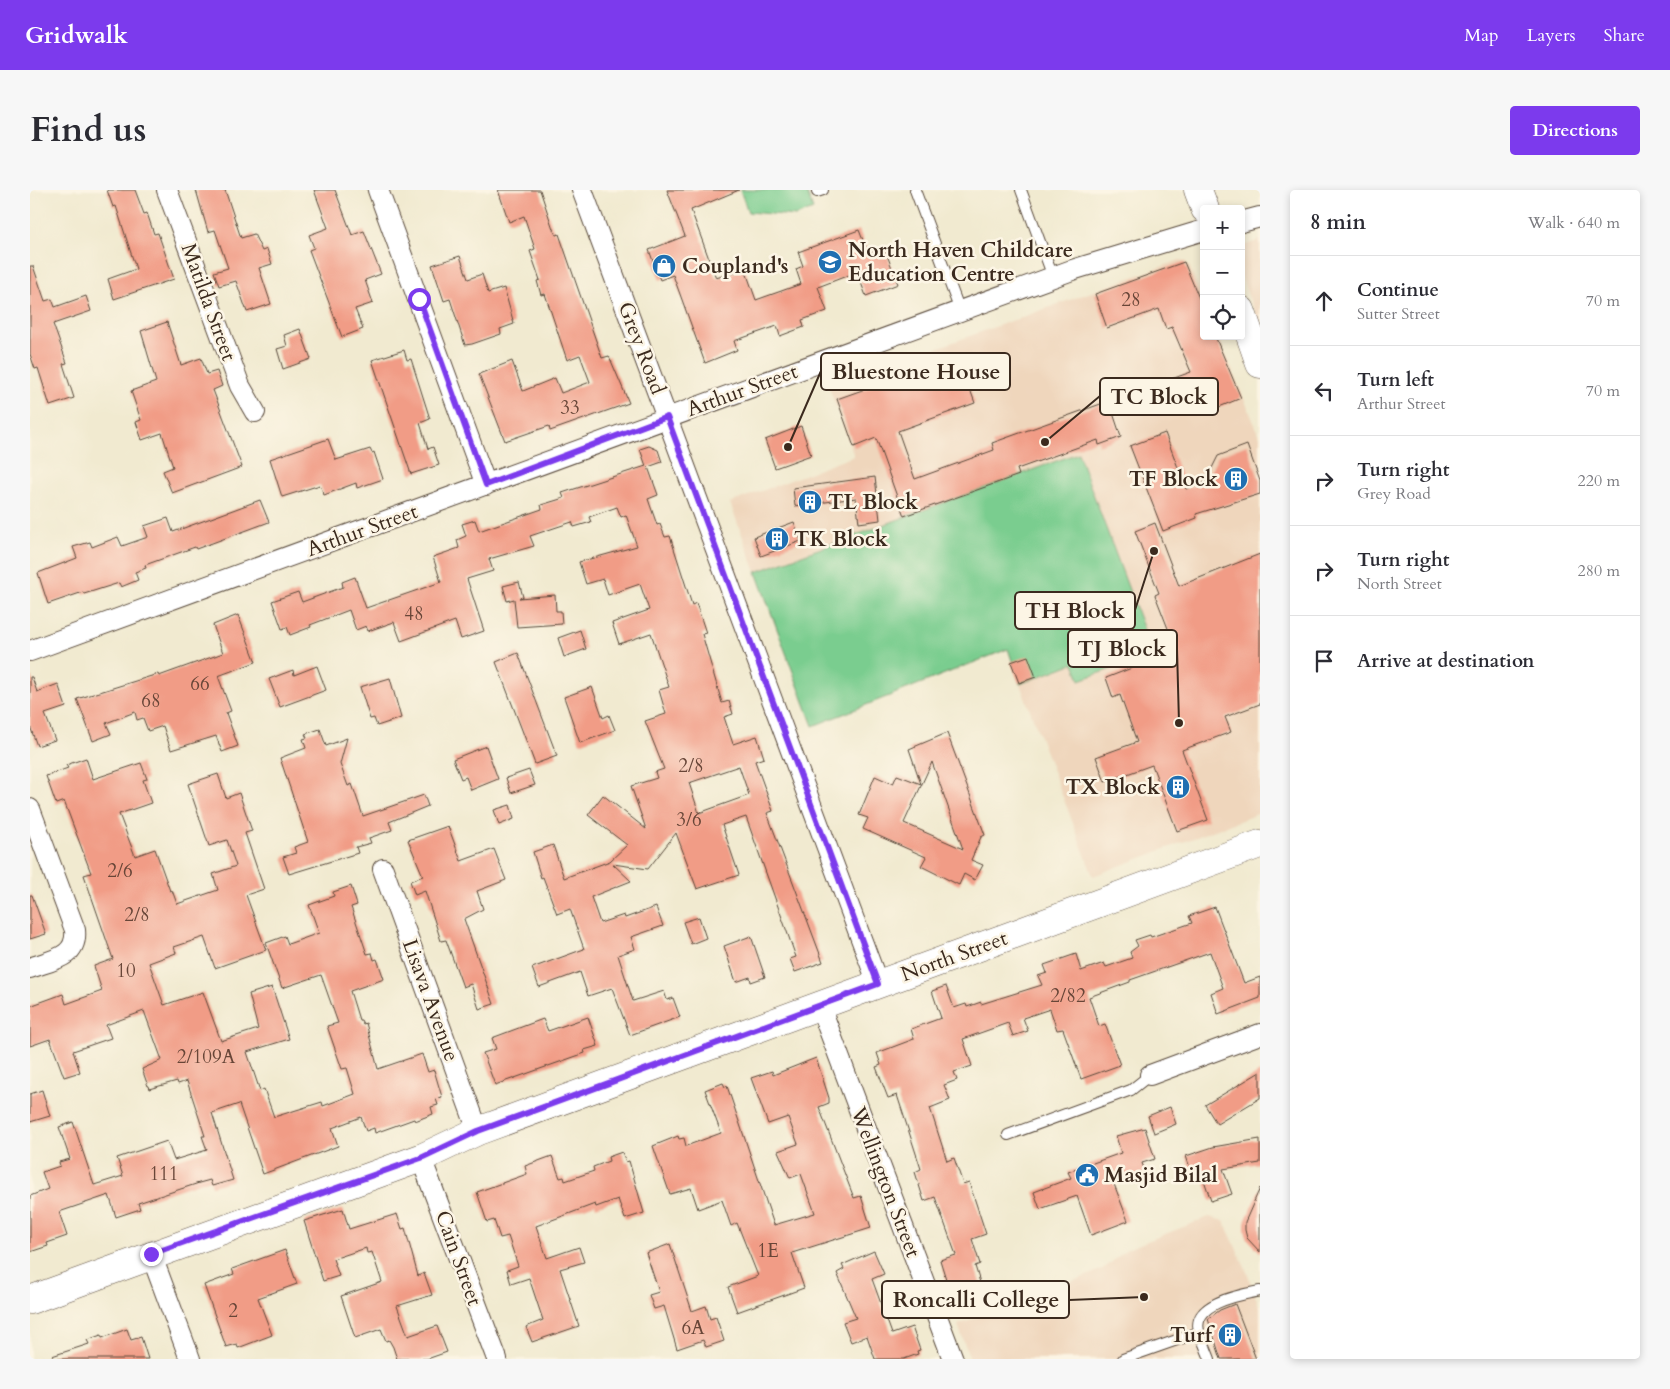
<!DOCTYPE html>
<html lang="en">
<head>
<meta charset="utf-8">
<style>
  :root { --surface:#fff; --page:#f7f7f7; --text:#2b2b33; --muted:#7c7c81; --line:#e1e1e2; --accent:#7c3aed }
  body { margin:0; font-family:Cardo,serif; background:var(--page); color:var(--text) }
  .controls { position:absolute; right:15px; top:15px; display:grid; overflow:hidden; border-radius:5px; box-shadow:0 2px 8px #0003 }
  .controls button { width:45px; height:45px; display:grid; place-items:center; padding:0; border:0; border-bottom:1px solid var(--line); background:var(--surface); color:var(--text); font:25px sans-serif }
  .stop { position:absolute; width:15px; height:15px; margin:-11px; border:4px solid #7c3aed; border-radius:50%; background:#fff }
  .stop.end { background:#7c3aed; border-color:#fff; box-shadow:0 1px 5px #0008 }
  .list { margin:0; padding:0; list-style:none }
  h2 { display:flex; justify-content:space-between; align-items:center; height:65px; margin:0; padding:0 20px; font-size:21px }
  h2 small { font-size:16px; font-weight:400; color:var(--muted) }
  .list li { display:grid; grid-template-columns:32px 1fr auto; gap:15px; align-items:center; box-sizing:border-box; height:90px; padding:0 20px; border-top:1px solid var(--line) }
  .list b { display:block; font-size:19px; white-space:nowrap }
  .list p { margin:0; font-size:16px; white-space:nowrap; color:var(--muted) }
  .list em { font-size:16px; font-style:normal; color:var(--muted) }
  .icon { flex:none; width:28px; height:28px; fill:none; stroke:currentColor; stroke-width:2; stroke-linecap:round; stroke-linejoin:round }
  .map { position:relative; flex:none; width:1230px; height:1169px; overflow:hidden; border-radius:5px }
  header { display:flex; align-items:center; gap:30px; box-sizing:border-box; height:70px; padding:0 25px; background:var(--accent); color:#fff }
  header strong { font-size:24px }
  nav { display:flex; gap:28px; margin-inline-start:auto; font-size:18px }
  .intro { display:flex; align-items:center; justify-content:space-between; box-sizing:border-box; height:120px; padding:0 30px }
  h1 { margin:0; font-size:35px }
  .button { padding:12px 22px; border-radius:5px; background:var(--accent); color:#fff; font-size:18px; font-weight:700 }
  main { display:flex; gap:30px; padding:0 30px }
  aside { flex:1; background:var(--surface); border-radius:5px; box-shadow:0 2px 8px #0003 }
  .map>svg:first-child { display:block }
  .built { fill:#efd6bc }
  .green { fill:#7acd8f; stroke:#5a7c56 }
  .building { fill:#f19c86; fill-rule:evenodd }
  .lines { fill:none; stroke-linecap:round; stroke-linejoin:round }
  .lane-casing { stroke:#564739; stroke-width:12 }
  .street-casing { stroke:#564739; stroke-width:22 }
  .secondary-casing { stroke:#564739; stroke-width:29 }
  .highway-casing { stroke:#564739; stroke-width:29 }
  .lane { stroke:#fff; stroke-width:10 }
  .street { stroke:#fff; stroke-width:20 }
  .secondary { stroke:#fff; stroke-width:28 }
  .highway { stroke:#fff; stroke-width:28 }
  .route { stroke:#7c3aed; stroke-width:6 }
  .labels { text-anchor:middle; stroke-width:5; stroke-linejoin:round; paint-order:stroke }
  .number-label { font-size:19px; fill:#684638 }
  .poi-label { font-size:21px; font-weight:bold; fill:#3b2a1e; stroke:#fcf5e5; text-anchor:start }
  .street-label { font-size:21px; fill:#3b2a1e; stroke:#fcf5e5 }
  .leader { fill:none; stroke:#3b2a1e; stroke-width:2 }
  .callout-dot { fill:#3b2a1e; stroke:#fcf5e5; stroke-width:2 }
  .callout { fill:#fcf5e5; stroke:#3b2a1e; stroke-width:2 }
  .callout-label { font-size:22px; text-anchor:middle; font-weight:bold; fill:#3b2a1e }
</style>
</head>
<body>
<header>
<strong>Gridwalk</strong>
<nav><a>Map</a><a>Layers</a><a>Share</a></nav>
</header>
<div class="intro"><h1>Find us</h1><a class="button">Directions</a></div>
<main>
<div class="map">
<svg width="1230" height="1169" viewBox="0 0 1230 1169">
  <rect width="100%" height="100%" fill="#fcf5e5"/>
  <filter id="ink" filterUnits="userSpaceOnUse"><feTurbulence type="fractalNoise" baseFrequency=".02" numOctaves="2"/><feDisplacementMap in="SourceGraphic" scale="10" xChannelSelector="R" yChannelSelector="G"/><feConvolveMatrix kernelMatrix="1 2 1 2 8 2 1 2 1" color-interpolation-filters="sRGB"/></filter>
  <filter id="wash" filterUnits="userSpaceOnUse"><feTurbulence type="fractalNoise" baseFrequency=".0096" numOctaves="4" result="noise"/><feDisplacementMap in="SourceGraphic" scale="20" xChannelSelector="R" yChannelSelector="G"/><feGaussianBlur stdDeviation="1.12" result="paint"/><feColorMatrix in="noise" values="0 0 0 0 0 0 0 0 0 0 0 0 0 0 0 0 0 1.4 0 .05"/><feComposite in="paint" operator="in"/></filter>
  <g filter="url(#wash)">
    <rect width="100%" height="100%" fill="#f1ead0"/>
    <path class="built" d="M1230,50V137L1211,86V57Z
      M1150,70L1155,71L1159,76L1174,111V146H1188L1230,247V623L1063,686L990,494L1045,473L1050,490L1048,263L726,382L700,313L824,266L799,197Z
      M1179,1027L1194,1031L1217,1082L1230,1119V1169H940L928,1135L1064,1083L1076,1077L1097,1059Z"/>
    <path class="green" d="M710,0H776L783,19L766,26L718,22Z
      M1048,263L1123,464L1050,490L1044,473L990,494L978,459L783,536L726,382Z"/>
    <g id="blocks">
      <path class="building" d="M77,0H105L114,24L117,23L124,44L128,43L144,89L84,109L78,89L106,79L86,16L83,17Z
        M166,0H195L211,48L224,44L232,61L237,59L242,74L229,78L241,114L217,122L206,91L189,96L184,82L198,78L185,40L178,42Z
        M284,0H305L322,45L334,41L351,84L335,90L343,113L325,119L333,139L312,147L279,60L284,58L279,45L298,38Z
        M468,0H510L523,39L526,45L529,44L572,168L579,166L599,213L520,241L519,236L475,251L449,184L482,171L493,201L525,188L531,203L560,192L550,165L537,170L515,104L511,105L507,91L510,90L500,61L505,59L494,26L479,32Z
        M637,0H709L661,20L686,88L715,79L726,110L771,94L766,79L773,76L768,62L829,40L838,63L854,57L868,94L836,106L827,82L788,97L797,121L772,130L774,137L750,146L747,136L704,151L707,160L675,173L643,85L630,90L619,60L655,46Z
        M430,66L438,89L452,84L458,103L474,98L484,134L470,139L471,144L442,154L435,155L420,109L414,111L402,75Z
        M1154,72L1174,120V146H1185L1211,208L1177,222L1168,199L1128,213L1122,196L1161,182L1142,137L1136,139L1129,119L1077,138L1065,104Z
        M0,76H3L15,111L22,109L25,117L56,106L61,121L23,134L37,173L33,174L44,208L20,216L8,178L5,179L0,164Z
        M137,132L151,175L171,168L177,184L187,181L192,196L183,200L212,277L142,303L133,281L143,277L132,243L112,250L106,232L111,230L101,201L126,192L111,141Z
        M270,139L281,169L253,179L247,159L257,156L254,145Z
        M374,160L377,170L381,169L400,229L390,233L398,259L403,257L409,275L381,284L342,170Z
        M928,166L945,213L868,241L885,289L964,260L962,253L1079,211L1091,247L1069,255L1068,250L987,279L989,285L874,326L846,248L824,257L807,209Z
        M771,236L781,265L745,278L735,250Z
        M1135,243L1156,299L1175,292L1188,266L1217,255L1230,291V304L1166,324L1167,328L1133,341L1100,256Z
        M298,249L306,270L340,259L342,263L344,262L353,289L327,298L326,293L294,305L290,295L252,307L240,269Z
        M619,256L628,260L632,272L618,277L628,305L618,309L627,335L630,334L635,347L640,346L662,415L666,413L676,443L672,444L692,513L699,511L703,524L694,527L703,554L727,546L734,568L725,571L743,621L737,623L793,772L765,782L760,769L766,767L716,627L692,635L709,685L667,699L646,643L618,679L583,674L601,691L561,707L570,733L594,725L595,728L626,717L633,736L601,747L605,759L588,765L603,811L634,801L637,810L643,808L650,827L600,845L582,798L558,806L550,782L509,797L502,778L554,759L540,719L527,724L513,687L511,688L503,662L523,655L534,688L580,671L597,655L558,625L573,605L616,639L601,596L627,588L625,582L634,579L615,531L636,524L629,500L639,497L621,443L589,454L582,433L619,420L610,394L578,405L573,389L556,394L549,372L607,356L596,325L591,327L587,317L559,327L561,332L544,337L542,332L500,346L504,356L459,369L463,381L437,389L454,441L431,449L425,431L371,451L364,432L338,441L336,436L326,440L319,420L280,435L281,437L260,445L257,437L252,439L242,411L268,402L272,412L313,397L312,392L325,387L336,418L411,392L403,367L429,358L427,350L436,346L432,334L445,330L449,341L512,319L511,315L534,308L532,303L616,276L610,259ZM709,576L719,605L669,623L659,593Z
        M845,287L850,330L829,333L826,308L765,316L763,298Z
        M230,310L239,332L166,359L165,357L115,375L116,378L105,382L108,390L91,397L89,393L54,404L53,402L18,414L8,383L47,368L43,357L60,352L62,357L88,347L92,356L118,347L114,336L138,328L143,342Z
        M764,332L771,351L731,366L724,347Z
        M1125,333L1149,396L1230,364V514L1195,527L1201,542L1152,560L1178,630L1147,641L1122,575L1075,592L1066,567L1107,552L1090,505L1083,508L1076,488L1143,462L1140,456L1144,454L1125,405L1129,403L1105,341Z
        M489,392L493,407L489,408L525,405L526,421H531L532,434L487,437L484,409L477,411L473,396Z
        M208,425L226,472L188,486L201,521L196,523L208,556L192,562L186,546L141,560L133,536L118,541L113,528L107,530L105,522L76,533L81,544L63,551L47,509L128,484L129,486L193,463L183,435Z
        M550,440L556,459L534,467L528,448Z
        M488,463L527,566L505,574L466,472Z
        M998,466L1006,487L989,493L981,472Z
        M287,476L296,500L250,517L239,489L263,480L264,485Z
        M0,487H2L7,502L28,494L36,517L15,524L25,550L7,556L0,536Z
        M360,488L371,528L347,536L344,528L340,529L330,497Z
        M562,497L573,528L579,525L585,540L550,553L534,507Z
        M290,539L296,556L317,548L310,574L318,596L322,594L333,626L394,605L398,616L359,632L362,640L339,648L341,653L326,657L328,663L259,684L253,667L266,663L264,657L278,652L250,568L276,558L273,549L277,548L275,544Z
        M917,543L955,645L951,647L941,670L953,675L945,690L934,684L929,695L891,676L896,667L833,639L838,628L829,625L845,586L863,594L867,585L891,594L879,559ZM902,572L933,659L874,633Z
        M456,556L468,589L441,600L436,587L431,589L423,569Z
        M56,568L63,589L111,573L117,589L113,590L121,613L89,624L105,666L125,659L140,701L142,700L147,714L188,700L183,684L206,676L197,650L179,656L158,594L188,584L196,608L209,603L222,641L215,643L234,699L216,705L236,760L185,778L174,747L144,757L146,763L119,773L134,815L173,802L191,851L228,839L219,804L242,797L259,849L217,862L230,901L234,899L244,927L292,912L293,916L325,904L317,878L312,879L297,836L308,833L291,785L252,798L236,753L255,746L258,754L289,743L279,715L304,706L303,702L321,696L327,715L321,717L337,764L342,763L344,770L347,769L354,789L320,801L329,830H331L333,834L336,833L348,879L392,864L398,882L404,880L412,907L406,909L408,915L401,917L403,924L385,931L384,929L345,943L344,938L336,941L331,927L302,938L308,956L233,984L209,914L182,923L203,990L182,996L180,990L169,993L108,1013L110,1019L86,1027L79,1005L29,1022L37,1046L17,1053L18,1056L0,1062V1006L18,999L12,982L30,976L29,972L40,969L29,937L43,932L64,995L93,986L87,968L137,951L144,970L177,960L172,946H175L157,891L148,894L147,891L119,899L112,879L132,870L114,821L76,835L81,848L43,861L50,882L34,887L20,849L0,856V816L33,804L36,814L72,801L64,776L83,769L54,685L61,683L34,611L26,614L16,586L38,578L36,575Z
        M499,580L505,595L481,603L476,588Z
        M480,615L484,629L469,635L464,620Z
        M418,636L431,671L464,659L476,690L447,701L453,719L434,729L464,814L449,819L441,794L433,797L416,750L411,751L395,701L385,705L380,691L393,686L378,650Z
        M0,705H2L16,744L0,749Z
        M1185,717L1214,793L1230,787V808L1188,824L1181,803L1193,798L1180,762L1100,790V792L1059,807L1069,836L1075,834L1090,875L1051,889L1033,839L1027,840L1020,819L993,828L998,841L983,846L978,833L933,849L942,876L924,882L927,890L914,895L920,910L900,918L917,971L924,968L933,994L939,992L956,1044L942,1049L950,1074L945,1076L952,1099L926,1107L925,1104L921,1105L910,1070L926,1065L905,1007L894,1011L885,982L891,979L867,905L858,908L846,877L851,875L847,863L884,849L881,839L911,828L902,801L916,796L924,818L936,814L937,817L951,812V814L1012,795L1008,786L1017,783L1014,775L1046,764L1051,781L1074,773L1076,777L1102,768L1100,762L1108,756L1105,750L1120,745L1121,747L1162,733L1159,726Z
        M669,727L676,748L661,754L653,732Z
        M721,746L735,787L721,792L720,787L706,792L694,756Z
        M558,827L568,856L554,860L555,863L465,895L453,863L466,859L462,848L513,829L518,841Z
        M786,868L799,908V913L789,917L824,1008L831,1006L841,1038L762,1063L774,1098L707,1122L698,1097L728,1086L707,1033L701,1036L692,1010L668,1019L661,998L640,1004L623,956L648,946L649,949L654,948L656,956L691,943L675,900L693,893L695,897L697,896L744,1035L785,1023L771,984L760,988L748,961L768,954L758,927L738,934L721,888L742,881L743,885Z
        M1230,882V908L1187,934L1175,915Z
        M12,900L20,926L0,932V904Z
        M1140,917L1146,934L1124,943L1118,926Z
        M1115,938L1125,969L1112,973L1116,984L1084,994L1098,1031L1061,1045L1047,1006L1010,1019L1004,1002L1041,988L1038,982L1091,963L1086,946Z
        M1230,949V973L1193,979L1202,1004L1181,1011L1172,984L1163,987L1156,966L1183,957Z
        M592,962L596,972L599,971L614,1023L595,1029L588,1009L566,1017L565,1014L506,1036L517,1068L549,1057L554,1072L530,1079L549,1136L502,1152L496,1137L513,1130L499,1088L481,1094L477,1080L488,1076L478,1046L470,1048L464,1030L457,1032L447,1002L497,984L495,976L522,966L530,988L534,987L535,991L564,981L563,977L579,971L578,967Z
        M1230,998V1062L1217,1048L1215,1040V1032Z
        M313,1019L319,1039L367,1024L372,1039L375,1038L388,1086L394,1083L402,1105L367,1116L378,1146L407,1136L417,1162L397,1169H367L363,1157L359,1150L356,1151L351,1139L325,1148L311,1106L352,1092L342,1062L337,1063L336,1058L303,1069L309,1086L293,1091L274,1031Z
        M640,1054L662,1121L676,1116L680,1129L686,1127L694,1151L676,1157L673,1150L647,1159L634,1116L624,1119L619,1105L629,1102L616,1063Z
        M255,1060L267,1094L228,1108L242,1145L208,1158L207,1154L196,1157L174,1095L204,1084L202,1079Z
        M844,1061L854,1084L842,1089L862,1144L882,1137L890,1160L887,1161L888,1164L874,1169H845L837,1146L821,1152L813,1132L826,1128L807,1083L814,1079L812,1075Z
        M1205,1114L1226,1169H1191L1178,1129L1190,1120Z
        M97,1139L101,1150L111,1147L118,1169H22V1166L59,1154L57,1150L71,1145L72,1148Z"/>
    </g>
  </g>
  <g filter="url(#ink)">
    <use href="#blocks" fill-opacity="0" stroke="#564739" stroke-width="1"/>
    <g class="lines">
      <g class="lane-casing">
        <path id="lane" d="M885,0L930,121
          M991,0L1023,87
          M787,2L793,0
          M978,945L1101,900L1120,885
          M1170,1144C1158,1114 1209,1105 1230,1101
          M1093,1169L1164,1144H1170L1180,1169"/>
      </g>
      <g class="street-casing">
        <path id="street" d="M137,0L210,196L225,222
          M348,0L456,295
          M552,0L848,794
          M1211,32L1230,27
          M0,461L1042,80L1174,40
          M0,619L45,740C48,768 21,770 0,778
          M353,679L448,941
          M790,816L923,1169
          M1120,885L1230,844
          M391,968L467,1169
          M121,1064L160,1169"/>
      </g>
      <g class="secondary-casing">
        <path id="secondary" d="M0,1110L391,968L448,941L1230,654"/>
      </g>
      <g class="highway-casing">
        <path id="highway" d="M1168,0L1175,19
          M1211,120L1230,174"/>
      </g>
      <use href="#lane" class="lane"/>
      <use href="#street" class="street"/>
      <use href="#secondary" class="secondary"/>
      <use href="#highway" class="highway"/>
    </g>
  </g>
  <g class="lines" filter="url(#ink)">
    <path class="route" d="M121,1064L391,968L448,941L848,794L637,227L456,295L389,109"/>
  </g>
  <defs>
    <g id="school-disc" transform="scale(1.25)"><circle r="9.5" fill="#1f6fb2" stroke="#fcf5e5"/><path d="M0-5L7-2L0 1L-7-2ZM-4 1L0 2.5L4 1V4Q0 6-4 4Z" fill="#fff"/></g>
    <g id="shop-disc" transform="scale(1.25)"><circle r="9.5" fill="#1f6fb2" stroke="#fcf5e5"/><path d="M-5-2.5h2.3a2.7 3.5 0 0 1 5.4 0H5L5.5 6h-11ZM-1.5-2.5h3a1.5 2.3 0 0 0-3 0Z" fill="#fff"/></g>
    <g id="building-disc" transform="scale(1.25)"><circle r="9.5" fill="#1f6fb2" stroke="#fcf5e5"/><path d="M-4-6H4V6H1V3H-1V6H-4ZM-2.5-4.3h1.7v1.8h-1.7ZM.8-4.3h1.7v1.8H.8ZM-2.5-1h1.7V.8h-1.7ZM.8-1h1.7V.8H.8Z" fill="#fff"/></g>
    <g id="civic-disc" transform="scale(1.25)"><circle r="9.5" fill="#1f6fb2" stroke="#fcf5e5"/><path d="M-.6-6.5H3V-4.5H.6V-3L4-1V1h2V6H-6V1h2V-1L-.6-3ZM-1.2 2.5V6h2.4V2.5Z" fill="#fff"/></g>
  </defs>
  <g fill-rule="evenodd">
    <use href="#school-disc" x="800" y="72"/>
    <use href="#shop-disc" x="634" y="76"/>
    <use href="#building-disc" x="1206" y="289"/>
    <use href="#building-disc" x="780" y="312"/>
    <use href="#building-disc" x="747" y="349"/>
    <use href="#building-disc" x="1148" y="597"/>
    <use href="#civic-disc" x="1057" y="985"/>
    <use href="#building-disc" x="1200" y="1145"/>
  </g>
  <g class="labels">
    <g class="number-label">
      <text x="1101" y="116">28</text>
      <text x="540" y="224">33</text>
      <text x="384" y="430">48</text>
      <text x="170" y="500">66</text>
      <text x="121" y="517">68</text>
      <text x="661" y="582">2/8</text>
      <text x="659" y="636">3/6</text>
      <text x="90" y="687">2/6</text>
      <text x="107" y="731">2/8</text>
      <text x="96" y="787">10</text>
      <text x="1038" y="812">2/82</text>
      <text x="176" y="873">2/109A</text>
      <text x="134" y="990">111</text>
      <text x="738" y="1067">1E</text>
      <text x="203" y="1127">2</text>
      <text x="663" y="1144">6A</text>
    </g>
    <g class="poi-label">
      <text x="818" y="67">North Haven Childcare<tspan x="818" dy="24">Education Centre</tspan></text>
      <text x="652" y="83">Coupland's</text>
      <text x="1188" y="296" text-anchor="end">TF Block</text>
      <text x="798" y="319">TL Block</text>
      <text x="764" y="356">TK Block</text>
      <text x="1130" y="604" text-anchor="end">TX Block</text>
      <text x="1074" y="992">Masjid Bilal</text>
      <text x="1182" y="1152" text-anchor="end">Turf</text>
    </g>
    <g class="street-label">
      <text transform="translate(179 112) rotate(70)" y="7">Matilda Street</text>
      <text transform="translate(612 158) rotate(69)" y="7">Grey Road</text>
      <text transform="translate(712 200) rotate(-20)" y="7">Arthur Street</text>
      <text transform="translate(332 340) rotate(-20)" y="7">Arthur Street</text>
      <text transform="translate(924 766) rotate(-20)" y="7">North Street</text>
      <text transform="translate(401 810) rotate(70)" y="7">Lisava Avenue</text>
      <text transform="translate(856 992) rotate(69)" y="7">Wellington Street</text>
      <text transform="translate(429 1068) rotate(70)" y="7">Cain Street</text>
    </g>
  </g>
  <path class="leader" d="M758 257L791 181M1015 252L1070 206M1124 361L1105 420M1149 533L1147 459M1114 1107L1039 1110"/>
  <g class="callout-dot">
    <circle cx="758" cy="257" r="5"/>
    <circle cx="1015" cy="252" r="5"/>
    <circle cx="1124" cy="361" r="5"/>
    <circle cx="1149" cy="533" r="5"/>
    <circle cx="1114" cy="1107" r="5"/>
  </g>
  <g class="callout">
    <rect x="791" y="163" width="189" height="37" rx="5"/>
    <rect x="1070" y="188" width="118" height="37" rx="5"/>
    <rect x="985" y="402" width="120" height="37" rx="5"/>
    <rect x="1038" y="440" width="109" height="37" rx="5"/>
    <rect x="852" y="1091" width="187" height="37" rx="5"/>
  </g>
  <g class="callout-label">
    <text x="886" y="189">Bluestone House</text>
    <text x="1129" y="214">TC Block</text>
    <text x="1045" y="428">TH Block</text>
    <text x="1092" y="466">TJ Block</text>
    <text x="946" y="1117">Roncalli College</text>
  </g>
</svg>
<div class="controls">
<button>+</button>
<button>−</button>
<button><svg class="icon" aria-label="locate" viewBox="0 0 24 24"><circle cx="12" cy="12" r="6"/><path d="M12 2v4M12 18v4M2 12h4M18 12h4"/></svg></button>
</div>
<div class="stop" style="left:389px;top:109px"></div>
<div class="stop end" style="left:121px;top:1064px"></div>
</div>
<aside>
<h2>8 min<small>Walk · 640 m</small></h2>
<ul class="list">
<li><svg class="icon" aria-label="ahead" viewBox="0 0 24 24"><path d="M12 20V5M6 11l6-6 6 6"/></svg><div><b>Continue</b><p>Sutter Street</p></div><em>70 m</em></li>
<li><svg class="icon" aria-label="left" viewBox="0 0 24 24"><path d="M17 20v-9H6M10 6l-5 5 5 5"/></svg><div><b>Turn left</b><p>Arthur Street</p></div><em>70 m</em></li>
<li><svg class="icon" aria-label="right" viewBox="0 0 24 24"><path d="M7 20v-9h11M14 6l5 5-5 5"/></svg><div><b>Turn right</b><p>Grey Road</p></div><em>220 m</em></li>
<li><svg class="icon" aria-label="right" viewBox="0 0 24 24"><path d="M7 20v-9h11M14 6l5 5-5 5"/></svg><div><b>Turn right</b><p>North Street</p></div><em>280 m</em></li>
<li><svg class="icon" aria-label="arrive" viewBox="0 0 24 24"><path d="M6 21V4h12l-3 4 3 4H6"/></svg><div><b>Arrive at destination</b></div></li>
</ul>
</aside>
</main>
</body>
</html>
